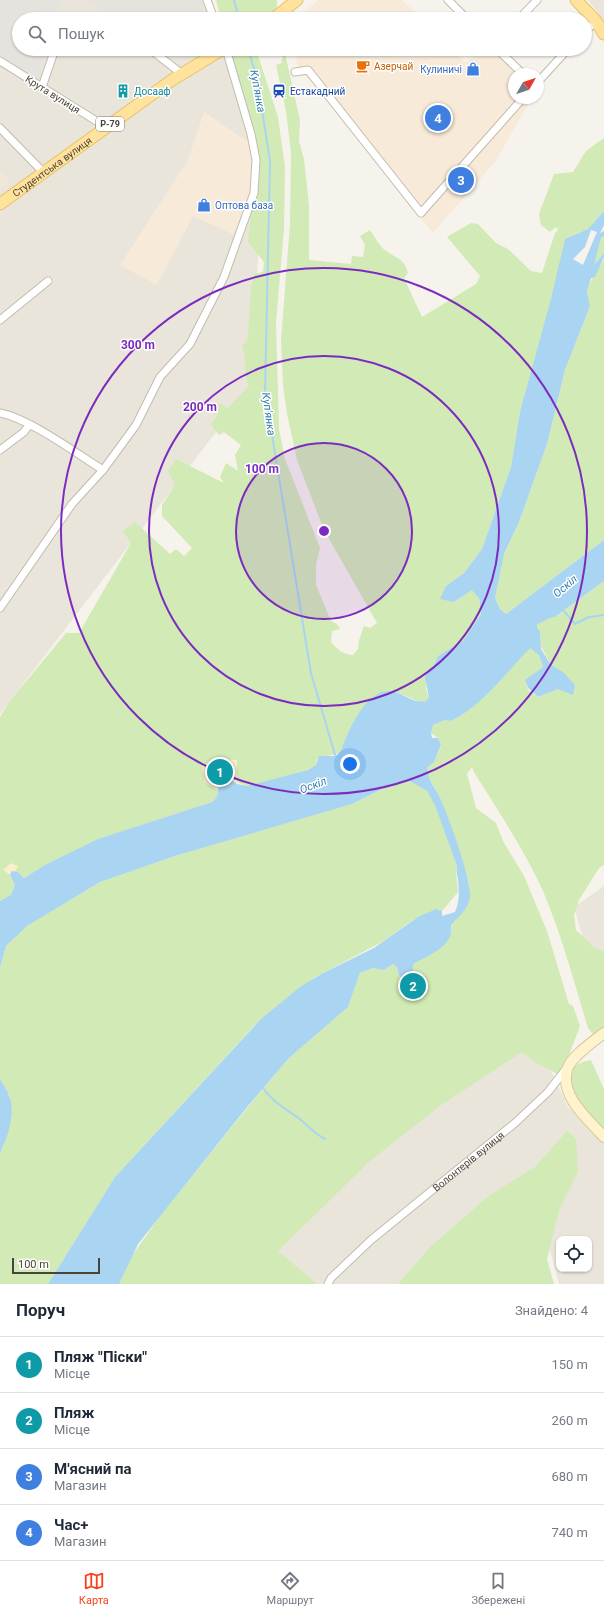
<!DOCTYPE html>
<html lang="uk">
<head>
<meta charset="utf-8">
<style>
  :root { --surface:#fff; --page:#f2f2f3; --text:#1f2937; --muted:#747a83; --line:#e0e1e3; --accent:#fc3f1d }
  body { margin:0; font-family:Roboto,sans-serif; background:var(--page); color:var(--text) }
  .controls { position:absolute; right:12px; bottom:12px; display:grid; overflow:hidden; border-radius:8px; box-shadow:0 1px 3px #0004 }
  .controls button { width:36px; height:36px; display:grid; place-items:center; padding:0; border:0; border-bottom:1px solid var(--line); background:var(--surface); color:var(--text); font:20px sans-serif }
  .compass { position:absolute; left:508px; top:68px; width:36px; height:36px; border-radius:50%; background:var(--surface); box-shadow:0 1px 3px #0004; rotate:50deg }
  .scale { position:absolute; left:12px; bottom:10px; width:88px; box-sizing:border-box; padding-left:4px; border:2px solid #4b4439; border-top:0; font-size:11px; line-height:14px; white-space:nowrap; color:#4b4439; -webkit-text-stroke:3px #fff; paint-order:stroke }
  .you { position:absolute; left:350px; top:764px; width:14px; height:14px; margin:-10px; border:3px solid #fff; border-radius:50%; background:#1a73e8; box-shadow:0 0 0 6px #1a73e833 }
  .badge { display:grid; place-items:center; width:26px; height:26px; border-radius:50%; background:var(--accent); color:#fff; font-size:13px; font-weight:700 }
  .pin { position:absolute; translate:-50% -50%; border:2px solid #fff; box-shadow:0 1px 4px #0006 }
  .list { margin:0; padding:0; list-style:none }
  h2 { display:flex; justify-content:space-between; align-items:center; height:52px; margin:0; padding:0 16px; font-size:17px }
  h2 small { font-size:13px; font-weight:400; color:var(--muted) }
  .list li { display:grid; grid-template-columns:26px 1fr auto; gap:12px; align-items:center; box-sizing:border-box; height:56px; padding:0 16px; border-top:1px solid var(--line) }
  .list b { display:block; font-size:15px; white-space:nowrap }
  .list p { margin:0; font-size:13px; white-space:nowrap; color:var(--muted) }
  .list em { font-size:13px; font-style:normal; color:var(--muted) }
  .icon { flex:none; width:22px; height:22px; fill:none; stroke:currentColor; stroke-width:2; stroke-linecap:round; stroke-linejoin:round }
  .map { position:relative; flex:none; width:604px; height:1284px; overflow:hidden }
  .search { position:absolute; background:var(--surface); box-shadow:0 1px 3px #0004; left:12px; right:12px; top:12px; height:44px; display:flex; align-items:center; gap:10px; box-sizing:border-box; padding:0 14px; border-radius:22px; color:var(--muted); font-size:15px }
  .sheet { height:276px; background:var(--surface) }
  nav { display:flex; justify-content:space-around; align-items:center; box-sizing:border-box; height:56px; border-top:1px solid var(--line); background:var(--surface); font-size:11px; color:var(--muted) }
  nav a { display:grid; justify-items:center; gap:2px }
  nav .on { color:var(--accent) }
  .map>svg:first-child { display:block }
  .residential { fill:#eae5da; fill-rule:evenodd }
  .commercial { fill:#f7ead8 }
  .industrial { fill:#e6e2dd }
  .education { fill:#efe8d6 }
  .green { fill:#d2eab5 }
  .sand { fill:#f9efc9 }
  .water { fill:#a9d4f2; fill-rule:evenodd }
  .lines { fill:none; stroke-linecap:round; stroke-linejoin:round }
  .stream { stroke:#a9d4f2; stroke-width:2 }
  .street-casing { stroke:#c2bbae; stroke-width:9 }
  .secondary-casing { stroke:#d6c79b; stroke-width:12 }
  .primary-casing { stroke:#e6c16a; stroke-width:13 }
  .street { stroke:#fff; stroke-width:7 }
  .secondary { stroke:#fff3cd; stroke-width:10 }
  .primary { stroke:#ffe39c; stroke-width:11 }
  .ring { fill:none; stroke:#7b2cbf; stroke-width:2 }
  .labels { text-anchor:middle; stroke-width:3; stroke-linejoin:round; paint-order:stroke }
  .shield { fill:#fff; stroke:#817c74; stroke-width:1 }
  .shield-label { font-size:9px; font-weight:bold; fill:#4b4439 }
  .food-label { font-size:10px; fill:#c56008; stroke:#fff; text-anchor:start }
  .shop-label { font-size:10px; fill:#366cbe; stroke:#fff; text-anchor:end }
  .culture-label { font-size:10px; fill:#0d838f; stroke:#fff; text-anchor:start }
  .transit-label { font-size:10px; fill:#164399; stroke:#fff; text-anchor:start }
  .street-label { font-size:10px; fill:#4b4439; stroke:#fff }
  .water-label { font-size:11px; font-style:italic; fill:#2e7ab2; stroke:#fff }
  .centre { fill:#7b2cbf; stroke:#fff; stroke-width:2 }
  .ring-label { font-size:12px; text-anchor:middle; font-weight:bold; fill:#7b2cbf; stroke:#fff; stroke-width:3; stroke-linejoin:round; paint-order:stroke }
</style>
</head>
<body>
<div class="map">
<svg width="604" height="1284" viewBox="0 0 604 1284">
  <rect width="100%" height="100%" fill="#f6f3ec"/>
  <path class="residential" d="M0,0H212L218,19H19V49H228L250,113L259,237L252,385L0,714Z
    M588,0H604V21Z
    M604,886V1013L574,907Z
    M532,1031L568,1107L604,1142V1284H559L549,1247L435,1284H312L278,1251L376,1139ZM559,1239H589V1269H559Z"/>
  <path class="commercial" d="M318,0H402L422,19H297Z
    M295,49H452L466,63L481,49H493L517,74H514V98H532L495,162L433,233L297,64Z
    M204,112L253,145L254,193L239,237L193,216L157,285L120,265L188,160Z"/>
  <path class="industrial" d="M0,0H62L56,19H19V49H48L38,81L0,58Z
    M82,0H201L205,19H116Z"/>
  <path class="education" d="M0,170L10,182L0,189Z"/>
  <path class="green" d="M216,0H277V12L265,19H221Z
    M238,49H256L278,117L285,167L284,228L276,323L279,429L285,459L320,548L316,565V585L331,621L337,624L340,629L332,631L331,642C338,650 342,654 353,655L358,649L359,640L364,626L370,628L377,623L324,530L297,460L287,414L283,385L281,340L290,224L291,153L286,111L276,65L282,63L281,60L283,59L280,49H284L300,120L299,141L304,159L309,206V260L351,264L352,256L363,257L365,245L360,236L370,230C375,237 379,246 386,251C396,258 405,259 408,273L404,278L422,317L476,284L480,276L447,237L471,223L478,224L496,243L508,249L531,271L542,273L555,233L558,230L556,227L550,232L541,225L539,214L554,174L573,172L586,151L604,138V211L588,229L565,239L556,287L552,295L541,347L520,412L511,467L482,549L464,573L446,586L455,602L472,589L479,598L481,614L463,642L438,656L434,665L428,670L426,689L429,697L426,701L420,702L394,691L342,751C334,756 326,755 317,759L316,765L308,770L247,787L227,777L219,782L217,797L212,802L102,838L45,865L24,878L18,872L10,876L15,885L11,895L0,901V717L9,702L66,633H79L131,543L123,531L135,522L170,554L176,549L184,556L192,548L162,516V505L175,485L168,471L176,459L224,483L220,477L226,463L238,471L235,455L241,445L224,432L219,435L211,425L218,414L215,410L219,403L228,408L249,386C243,373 247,359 242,345L247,341L248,335L251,287L254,274L263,272L264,262L248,242L256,160L229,58Z
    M604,236V253L593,266L601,238Z
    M604,259V540L506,614L500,609L495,598L503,557L519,522L547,444L565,370L590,306L587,291L589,284Z
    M604,581V865L599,868L579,900L574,915L576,930L595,948L604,951V1030L594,1035L588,1028C574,982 562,936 543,891C524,849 498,811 474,772L472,767L467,774L476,808L496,823L503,841L524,876L547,931L569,1004L573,1006L580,1026L561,1076L533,1061L522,1052L441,1105L370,1161L278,1251L317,1284H112L160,1216L257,1096L289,1058L348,1007L360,973L373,968L384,970L393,964L397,967L399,975L412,983V964L452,930L451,923L469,884L449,821L436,790L429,778L411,781L427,791L436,805L457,866L456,871L458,892L442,911L434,910L413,920L382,942L315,977L255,1025L115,1177L48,1284H0V1148L10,1096L0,1079V968L6,946L21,931L33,922L100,882L184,853L352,804L384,788L411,781L434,762L441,746L438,738L431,733L433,725L445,720L451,721C483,705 506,673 530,647L539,655L543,668L525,680L528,690L538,697L558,689L563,672L551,665L541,646L540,631L536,628L537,624L547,618L557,616Z
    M591,1060L604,1089V1135C596,1126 584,1115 578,1104C567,1084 564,1064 591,1060Z
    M567,1131L576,1139L578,1172L560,1208L547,1259L554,1284H398L431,1246L490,1195L535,1167Z"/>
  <path class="sand" d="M213,758L237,760V784L219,782L218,791L204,782L202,767Z
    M11,863L18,866L15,872L12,871L10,875L3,870Z
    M421,974L427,989L408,999L398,983Z"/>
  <path class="water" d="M604,211V225L600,233L604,231V236L601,238L594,265L604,253V257L595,277L591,278L587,291L590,306L565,370L547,444L519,522L504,554L495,598L500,609L506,614L604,540V581L555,617C546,618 544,622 537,624V628L540,631L541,649L551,665L563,672L575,685L573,695L558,689L538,697L528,688L525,680L543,667L539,655L530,648C506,673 483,705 451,721L445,720L433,725L431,733L432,738H438L441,745L434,762L427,768C427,779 436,789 440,798C448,815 472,881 470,898C468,909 458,917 451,925C455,946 427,956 413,964L412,983L408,985L399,975L397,967L393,964L384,970L373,968L360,973L348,1007L289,1058L248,1106L138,1244L119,1284H48L115,1177L261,1019L300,987L321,974L374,948L418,917L436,909L442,911V916L455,912C460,901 459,890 458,879C457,874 456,871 457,866L435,805L427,791L410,781L384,788L352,804L178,855L100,882L27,926L6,946L0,968V901L11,895L15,885L10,875L12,871L18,872L24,878L45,865L98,839L212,802L217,797L219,782L227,777L237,784L247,786L308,770L316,765L319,756H336L341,751C348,732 367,684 395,692C406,695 414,704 426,701L429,697L425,678L428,670L434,665L438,656L463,641L481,614L479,598L472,590L454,602L440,599L446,586L464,573L482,549L511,467L520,412L551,299L565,239L588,229ZM591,230L597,232L583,265L573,259L585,247Z
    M0,1079C3,1084 7,1090 9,1095C16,1114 8,1136 0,1153Z"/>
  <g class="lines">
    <path class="stream" d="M234,0L239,19
      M248,49L257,78L270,161L265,392L311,673L336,758
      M564,611L575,624L589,617L604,615
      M263,1088C272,1102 288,1110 301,1120C310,1128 314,1133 325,1139"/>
    <g class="street-casing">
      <g id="street">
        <path d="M207,0L214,19"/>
        <path d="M448,0L467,19"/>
        <path d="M66,19V17L78,19"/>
        <path d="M519,19L537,0"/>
        <path d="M585,32L596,21"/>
        <path d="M150,49L182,74"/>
        <path d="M497,49L523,74"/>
        <path d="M0,61L106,127"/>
        <path d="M295,72L308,70L421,213L523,98"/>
        <path d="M538,82L568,49"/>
        <path d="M42,87L55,49"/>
        <path d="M0,128L43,172"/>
        <path d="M0,320L48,281"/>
        <path d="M0,413C30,419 76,453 103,470"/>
        <path d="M0,450L24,432L29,425"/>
        <path d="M0,608L72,504L103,470L136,425L160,377L190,344L224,277L254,193L256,160L251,134L226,49"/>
        <path id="s1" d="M328,1284L331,1278L371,1240L515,1123L548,1092L566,1069"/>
      </g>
    </g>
    <g class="secondary-casing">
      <path id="secondary" d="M604,1033C594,1041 570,1057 567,1070C560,1097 588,1119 604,1137"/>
    </g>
    <g class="primary-casing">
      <g id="primary">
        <path d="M576,0L596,21L604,34"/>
        <path d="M273,19L297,0"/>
        <path id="s2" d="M0,204L172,80L223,49"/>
      </g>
    </g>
    <use href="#street" class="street"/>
    <use href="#secondary" class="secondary"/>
    <use href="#primary" class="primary"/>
  </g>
  <circle cx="324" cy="531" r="88" fill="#7b2cbf" fill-opacity=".12"/>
  <g class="ring">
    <circle cx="324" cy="531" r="88"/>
    <circle cx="324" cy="531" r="175"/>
    <circle cx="324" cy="531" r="263"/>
  </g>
  <defs>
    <g id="cafe-bare" transform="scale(1.08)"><path d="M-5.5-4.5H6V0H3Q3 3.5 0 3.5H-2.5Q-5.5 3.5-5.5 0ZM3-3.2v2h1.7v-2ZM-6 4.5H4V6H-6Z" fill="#e8710a" stroke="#fff" stroke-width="2.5" paint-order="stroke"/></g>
    <g id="shop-bare" transform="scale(1.08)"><path d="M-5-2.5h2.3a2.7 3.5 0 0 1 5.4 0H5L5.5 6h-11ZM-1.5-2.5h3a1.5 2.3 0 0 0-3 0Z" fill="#3f7fe0" stroke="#fff" stroke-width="2.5" paint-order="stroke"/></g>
    <g id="building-bare" transform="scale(1.08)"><path d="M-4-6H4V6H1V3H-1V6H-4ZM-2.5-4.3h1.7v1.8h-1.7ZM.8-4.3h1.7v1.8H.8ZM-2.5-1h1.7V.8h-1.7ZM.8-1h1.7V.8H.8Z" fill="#0f9aa8" stroke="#fff" stroke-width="2.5" paint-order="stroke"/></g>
    <g id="station-bare" transform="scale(1.08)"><path d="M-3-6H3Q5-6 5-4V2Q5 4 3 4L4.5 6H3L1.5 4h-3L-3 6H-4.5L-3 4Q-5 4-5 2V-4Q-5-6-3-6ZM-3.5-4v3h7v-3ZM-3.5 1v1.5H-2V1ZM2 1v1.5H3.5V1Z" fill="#1a4fb4" stroke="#fff" stroke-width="2.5" paint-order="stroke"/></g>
  </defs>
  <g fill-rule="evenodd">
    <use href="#cafe-bare" x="363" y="66"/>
    <use href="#shop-bare" x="473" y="69"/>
    <use href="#building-bare" x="123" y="91"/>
    <use href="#station-bare" x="279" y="91"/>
    <use href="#shop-bare" x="204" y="205"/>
  </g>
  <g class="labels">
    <rect class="shield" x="96" y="117" width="28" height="14" rx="3"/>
    <g class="shield-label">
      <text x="110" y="127">Р-79</text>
    </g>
    <g class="food-label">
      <text x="374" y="70">Азерчай</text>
    </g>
    <g class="shop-label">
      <text x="462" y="73">Кулиничі</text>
      <text x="215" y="209" text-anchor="start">Оптова база</text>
    </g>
    <g class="culture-label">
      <text x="134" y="95">Досааф</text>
    </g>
    <g class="transit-label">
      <text x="290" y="95">Естакадний</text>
    </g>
    <g class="street-label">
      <text transform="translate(53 94) rotate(32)" y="4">Крута вулиця</text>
      <text dy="4" stroke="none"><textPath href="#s2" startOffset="64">Студентська вулиця</textPath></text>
      <text dy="4" stroke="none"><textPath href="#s1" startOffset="187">Волонтерів вулиця</textPath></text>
    </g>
    <g class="water-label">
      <text transform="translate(258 91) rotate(79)" y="4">Куп'янка</text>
      <text transform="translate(269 414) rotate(82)" y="4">Куп'янка</text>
      <text transform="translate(565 586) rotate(-40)" y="4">Оскіл</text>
      <text transform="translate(313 785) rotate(-21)" y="4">Оскіл</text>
    </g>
  </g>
  <circle cx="324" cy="531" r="6" class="centre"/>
  <g class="ring-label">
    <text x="138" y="349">300 m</text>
    <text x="200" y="411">200 m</text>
    <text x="262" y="473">100 m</text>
  </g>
</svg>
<div class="controls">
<button><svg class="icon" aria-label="locate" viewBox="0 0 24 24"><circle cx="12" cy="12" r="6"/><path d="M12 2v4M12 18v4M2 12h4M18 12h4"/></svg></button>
</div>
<svg class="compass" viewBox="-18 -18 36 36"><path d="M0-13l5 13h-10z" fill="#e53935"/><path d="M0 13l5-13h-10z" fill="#747a83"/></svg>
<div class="scale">100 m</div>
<div class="you"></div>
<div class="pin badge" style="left:220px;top:772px;background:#0f9aa8">1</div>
<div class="pin badge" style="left:413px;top:986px;background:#0f9aa8">2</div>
<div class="pin badge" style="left:461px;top:180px;background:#3f7fe0">3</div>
<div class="pin badge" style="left:438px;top:118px;background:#3f7fe0">4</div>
<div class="search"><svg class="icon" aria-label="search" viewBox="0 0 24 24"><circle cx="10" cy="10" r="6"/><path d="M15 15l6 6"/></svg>Пошук</div>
</div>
<section class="sheet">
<h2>Поруч<small>Знайдено: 4</small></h2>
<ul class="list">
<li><span class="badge" style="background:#0f9aa8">1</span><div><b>Пляж &quot;Піски&quot;</b><p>Місце</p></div><em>150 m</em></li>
<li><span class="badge" style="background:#0f9aa8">2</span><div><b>Пляж</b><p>Місце</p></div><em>260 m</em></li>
<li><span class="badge" style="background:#3f7fe0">3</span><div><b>М'ясний па</b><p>Магазин</p></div><em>680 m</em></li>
<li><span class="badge" style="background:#3f7fe0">4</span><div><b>Час+</b><p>Магазин</p></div><em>740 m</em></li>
</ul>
</section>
<nav>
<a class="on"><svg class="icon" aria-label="map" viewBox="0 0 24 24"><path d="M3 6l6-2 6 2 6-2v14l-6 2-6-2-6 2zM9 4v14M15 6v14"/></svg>Карта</a>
<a><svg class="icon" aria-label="directions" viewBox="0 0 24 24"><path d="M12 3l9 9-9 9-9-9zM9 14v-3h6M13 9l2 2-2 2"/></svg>Маршрут</a>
<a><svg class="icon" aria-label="saved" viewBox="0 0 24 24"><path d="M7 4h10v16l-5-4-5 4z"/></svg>Збережені</a>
</nav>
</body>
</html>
